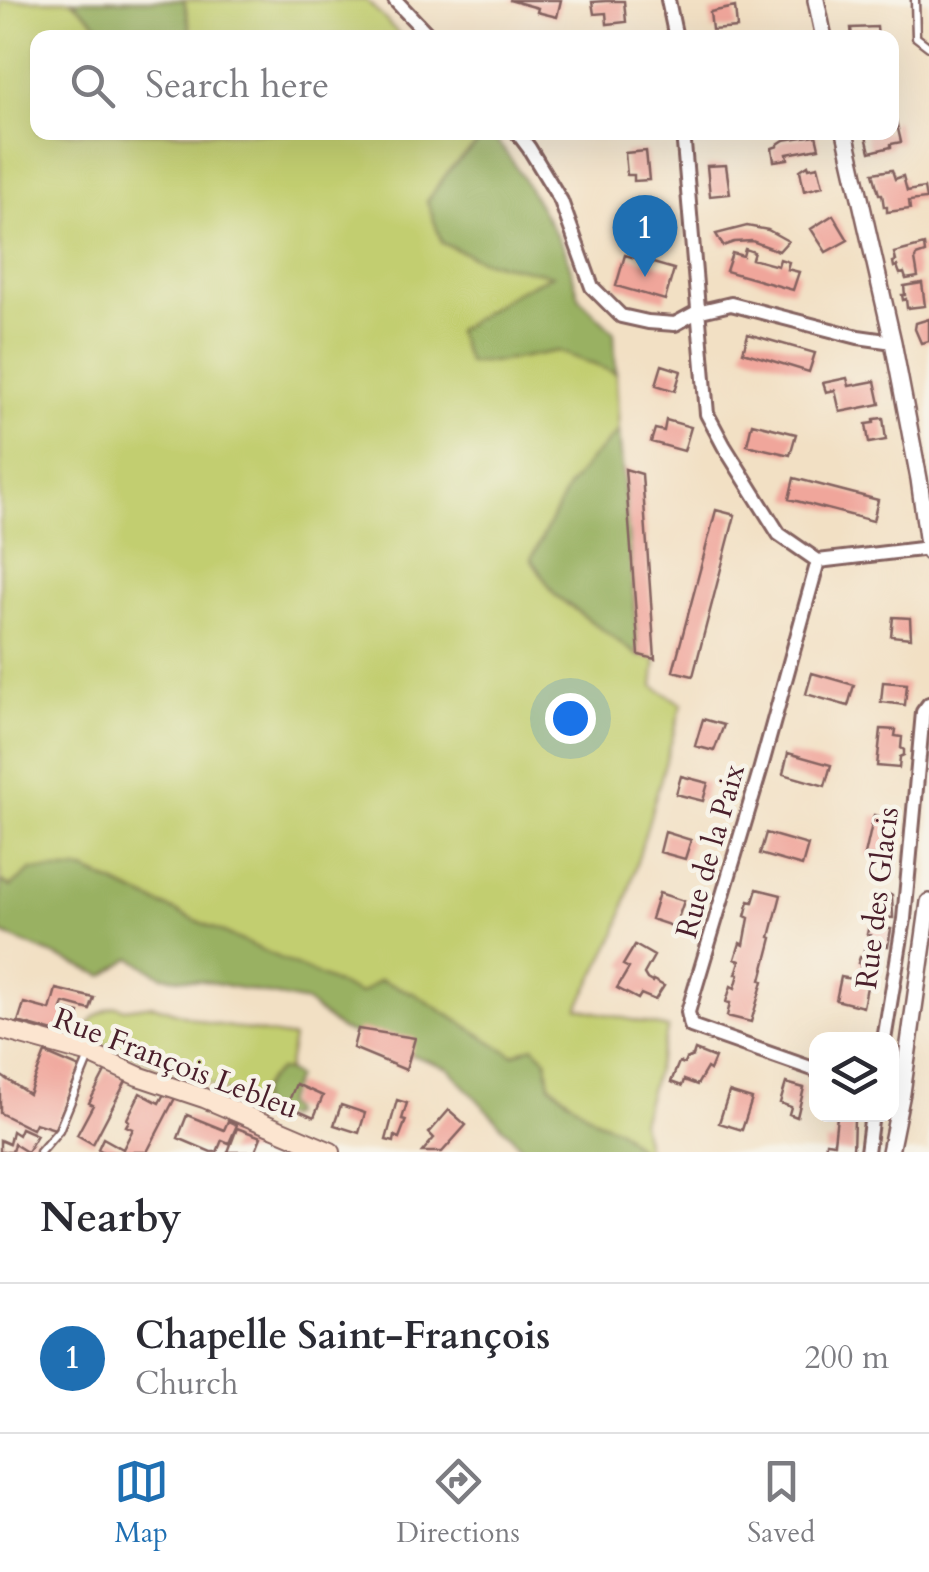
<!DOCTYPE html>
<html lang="en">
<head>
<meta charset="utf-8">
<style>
  :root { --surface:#fff; --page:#f2f2f3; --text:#2b2b33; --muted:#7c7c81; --line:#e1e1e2; --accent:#1f6fb2 }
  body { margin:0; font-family:Cardo,serif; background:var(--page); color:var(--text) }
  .controls { position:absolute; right:30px; bottom:30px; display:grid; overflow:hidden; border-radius:20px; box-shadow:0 10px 40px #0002 }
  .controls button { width:90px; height:90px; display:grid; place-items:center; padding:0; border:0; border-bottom:2px solid var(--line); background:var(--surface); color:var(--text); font:50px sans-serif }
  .you { position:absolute; left:570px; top:718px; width:35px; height:35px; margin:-25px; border:8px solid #fff; border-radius:50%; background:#1a73e8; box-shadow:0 0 0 15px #1a73e833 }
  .badge { display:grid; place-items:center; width:65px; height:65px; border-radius:50%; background:var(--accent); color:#fff; font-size:32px; font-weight:700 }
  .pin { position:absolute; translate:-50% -82px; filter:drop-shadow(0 2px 5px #0008) }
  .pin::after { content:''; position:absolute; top:52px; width:35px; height:30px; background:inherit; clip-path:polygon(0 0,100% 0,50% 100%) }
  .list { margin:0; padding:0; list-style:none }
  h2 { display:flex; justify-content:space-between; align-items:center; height:130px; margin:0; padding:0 40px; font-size:42px }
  h2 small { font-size:32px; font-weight:400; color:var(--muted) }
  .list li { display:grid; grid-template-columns:65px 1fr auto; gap:30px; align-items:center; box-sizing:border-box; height:150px; padding:0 40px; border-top:2px solid var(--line) }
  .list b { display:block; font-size:38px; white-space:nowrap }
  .list p { margin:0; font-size:32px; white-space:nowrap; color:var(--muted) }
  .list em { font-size:32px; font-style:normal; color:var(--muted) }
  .icon { flex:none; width:55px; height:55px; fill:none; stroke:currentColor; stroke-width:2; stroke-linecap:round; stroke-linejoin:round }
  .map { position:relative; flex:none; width:929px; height:1152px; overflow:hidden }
  .search { position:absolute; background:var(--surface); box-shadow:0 10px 40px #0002; left:30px; right:30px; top:30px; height:110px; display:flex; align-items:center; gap:25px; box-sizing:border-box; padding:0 35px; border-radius:20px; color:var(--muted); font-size:38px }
  .sheet { height:280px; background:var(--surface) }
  nav { display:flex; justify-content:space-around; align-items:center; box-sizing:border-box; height:140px; border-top:2px solid var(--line); background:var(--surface); font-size:28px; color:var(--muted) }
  nav a { display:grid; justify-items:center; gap:5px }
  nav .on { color:var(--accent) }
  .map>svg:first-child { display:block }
  .green { fill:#c2ce70; stroke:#86764e; stroke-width:2.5 }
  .forest { fill:#99b162; stroke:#726846; stroke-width:2.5 }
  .building { fill:#f0a69b }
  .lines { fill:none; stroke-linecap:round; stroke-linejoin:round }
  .service-casing { stroke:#856361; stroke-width:11 }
  .minor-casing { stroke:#856361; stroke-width:18 }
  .tertiary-casing { stroke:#856361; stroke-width:20 }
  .secondary-casing { stroke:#856361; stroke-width:22 }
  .service { stroke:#fff; stroke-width:6 }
  .minor { stroke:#fff; stroke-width:12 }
  .tertiary { stroke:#fff; stroke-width:15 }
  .secondary { stroke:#fce5d0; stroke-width:18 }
  .labels { text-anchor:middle; stroke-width:9; stroke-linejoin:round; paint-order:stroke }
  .street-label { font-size:30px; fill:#4a1f2b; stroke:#f7f3e8 }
</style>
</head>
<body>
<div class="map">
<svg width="929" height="1152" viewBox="0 0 929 1152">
  <rect width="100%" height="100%" fill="#f7f3e8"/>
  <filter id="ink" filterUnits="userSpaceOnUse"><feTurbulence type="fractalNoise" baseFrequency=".01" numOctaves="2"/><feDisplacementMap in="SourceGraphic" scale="20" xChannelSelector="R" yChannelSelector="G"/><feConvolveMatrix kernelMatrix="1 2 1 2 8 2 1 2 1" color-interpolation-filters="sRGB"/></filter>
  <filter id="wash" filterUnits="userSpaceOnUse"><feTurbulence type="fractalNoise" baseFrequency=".0048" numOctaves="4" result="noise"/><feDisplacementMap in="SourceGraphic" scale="40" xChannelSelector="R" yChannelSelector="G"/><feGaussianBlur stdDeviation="2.25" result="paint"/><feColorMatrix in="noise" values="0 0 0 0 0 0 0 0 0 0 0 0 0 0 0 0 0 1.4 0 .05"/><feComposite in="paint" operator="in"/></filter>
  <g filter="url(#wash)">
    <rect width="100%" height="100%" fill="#f2e0c4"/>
    <path class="green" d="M0,0H72L111,37L38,38V132L484,133L479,142L450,169L522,268L554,275L516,292L456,331L502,361L558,351L616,373L619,431L591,459L531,559L555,595L639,656L656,659L653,686L682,704L617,932L578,1008L668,1028L641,1122L647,1152H642L618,1129L595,1120L550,1085L546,1059L513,1055L413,993L380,980L361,995L85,870L11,887L0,881Z
      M184,0H366L402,37H189L191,34Z
      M153,1005L208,1023L293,1038L287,1071L279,1070L259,1103L261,1107L190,1076L83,1036C90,1018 98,1012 116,1006L125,1009Z"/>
    <path class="forest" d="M72,0H184L191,34L189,38L111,37Z
      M484,133H491L515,165L565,250L580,299L614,332L616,373L558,351L502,361L468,363L456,331L516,292L552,275L480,260L442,243L427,201L450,169L479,142Z
      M619,431L639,656L555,595L531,559L569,486L591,459Z
      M31,870H84L360,994L380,980L413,993L513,1055L533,1046L546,1059L550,1085L595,1120L618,1129L642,1152H526L448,1068L340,1029L306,1002L210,982L162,976L131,958L104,976L0,933V881L11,887Z
      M279,1070L287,1071L296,1077L284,1104L290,1110V1115L286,1118L261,1107C256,1091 266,1080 279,1070Z"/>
    <g id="blocks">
      <path class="building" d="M509,0H561L557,17L537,12L538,8Z
        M606,1H624L626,22L607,24L606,13L594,14L592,2Z
        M735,7L737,28L712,30L710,12Z
        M877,27L878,38H852L851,28Z
        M896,120L901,142L891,144V147L870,152L865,132H892V121Z
        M816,135L819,148L787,154L788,159L774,161L772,148L778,146V144L784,140Z
        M646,151L649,180L634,181V175H627L625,153Z
        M726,165L730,194L710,196L707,166Z
        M808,165L809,168L818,166L823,186L804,191L800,170Z
        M892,170L895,179L903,176L907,191L924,188L926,199L909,201L910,209L887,212V207H884L882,194H879L873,173Z
        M670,210L672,241L654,243L651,211Z
        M833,215L848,240L826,252L811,229Z
        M747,226L768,230L788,241L779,251L752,241L734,242L723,246L716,234Z
        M924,245L925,253L916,256L915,259L918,277L906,279L904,273L900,274L897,266L894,267L893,262L896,261L894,253Z
        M745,249L754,252L752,259L778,266L780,259L789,262L787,269L799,272L793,290L726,271L732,253L743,256Z
        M625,255L674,269L665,300L616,286Z
        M922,283L925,306L907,308L906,299L903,300L902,295H905L904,286Z
        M929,319V341L921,343L915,329L916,323Z
        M748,334L815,353L809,372L743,352Z
        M662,365L681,371L675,391L656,385Z
        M847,378L849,386L875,381L880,404L840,412L835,390L826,392L823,383Z
        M883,418L886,440L869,443L866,424L874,423V419Z
        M666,420L691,427L684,451L651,442L655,429L664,431Z
        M752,423L796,434L790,455L747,445Z
        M625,469L642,474L655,659L639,655Z
        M794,478L878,500L873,521L789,499Z
        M716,510L735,515L693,676L673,671Z
        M893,617L910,618L911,638L891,636Z
        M812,673L854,685L848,706L806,694Z
        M883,682L907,684L905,705L881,702Z
        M703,719L724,725L714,751L695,746Z
        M881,729L896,730L895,736L902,737L901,748L904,750V755L900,757L899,768L877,766Z
        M788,753L831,765L825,786L783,774Z
        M681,776L708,783L703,801L676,794Z
        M874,815L893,820L884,859L865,855Z
        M665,832L691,840L685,859L660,852Z
        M766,833L808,845L802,866L760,854Z
        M757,889L781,895L770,937L772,938L761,980L763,981L751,1022L727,1016L730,1003L726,1002L731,986L735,988L739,974H736L740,961L735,959L740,943L744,945L749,918L745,916L749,901L753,902Z
        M659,893L684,901L675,927L651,919Z
        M880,894L892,895L893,918L878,917Z
        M869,925L891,929L888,946L870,943L871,935L867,934Z
        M635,945L654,956L644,974L647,979L652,982L653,980L664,986L655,1000L641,994L638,999L617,988L629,968L623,965Z
        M864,950L882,954L877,974L860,970L861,964L858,963L860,957L863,958Z
        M841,977L868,982L863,1007L836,1000Z
        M56,989L94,998L90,1010L64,1003L62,1009L79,1013L72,1037L18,1022L24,1003L50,1010Z
        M358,1029L415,1038L406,1070L353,1048Z
        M695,1050L715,1058L710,1070L707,1068L697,1085L684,1080L682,1086L671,1082L679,1062L684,1064L686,1059L693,1056Z
        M45,1053L80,1068L55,1129L35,1123L32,1129L0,1113V1075L29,1094Z
        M106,1070L127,1079L93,1144L77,1135L93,1105L89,1103Z
        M786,1083L804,1088L797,1117L789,1114L791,1107L780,1103Z
        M296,1084L323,1096L314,1117L287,1105Z
        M729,1092L752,1099L742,1130L719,1123Z
        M140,1093L159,1103L164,1094L175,1098L147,1152H104L98,1149L103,1138L123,1149L133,1129L126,1126L129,1121L127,1119Z
        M397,1100L407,1103L402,1119L406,1120L399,1138L395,1136L394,1142L386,1140Z
        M341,1105L365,1113L359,1133L334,1125Z
        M449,1110L466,1125L442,1152H422L434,1138L429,1133Z
        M187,1115L224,1130L228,1121L237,1125L229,1143L222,1140L217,1152H211L178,1138Z
        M837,1116L854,1118L853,1152H825L826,1142L834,1143Z
        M21,1128L37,1135L27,1152L14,1144L12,1152H0V1140L9,1144L12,1131L18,1135Z
        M237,1128L261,1137L255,1152H228Z"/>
    </g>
  </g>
  <g filter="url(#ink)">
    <use href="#blocks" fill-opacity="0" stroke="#856361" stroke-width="2.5"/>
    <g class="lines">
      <g class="service-casing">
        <path id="service" d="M915,0L916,37L929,47
          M40,1152L59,1130L89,1057"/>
      </g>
      <g class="minor-casing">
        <path id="minor" d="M395,0L431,38
          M668,0L676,38
          M517,132L529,148L561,201L592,287L621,316L648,322L675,324L697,312L731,304L858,337L893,342
          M683,132L707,414L724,446L779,534L818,561L929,548
          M884,1040L904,919L923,712L929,704
          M816,1070L691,1026L688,1012L760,771L818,561
          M867,1152L872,1114"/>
      </g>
      <g class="tertiary-casing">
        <path id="tertiary" d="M816,0L824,38
          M845,132L893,342L919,479L929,552
          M890,1152L902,1093L929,902"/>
      </g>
      <g class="secondary-casing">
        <path id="secondary" d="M0,1029L90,1054L138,1076L204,1098L331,1152"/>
      </g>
      <use href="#service" class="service"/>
      <use href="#minor" class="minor"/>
      <use href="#tertiary" class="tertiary"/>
      <use href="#secondary" class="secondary"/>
    </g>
  </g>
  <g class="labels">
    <g class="street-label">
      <text transform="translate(710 851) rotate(-74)" y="10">Rue de la Paix</text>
      <text transform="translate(877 898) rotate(-83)" y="10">Rue des Glacis</text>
      <text transform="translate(176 1063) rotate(21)" y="10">Rue François Lebleu</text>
    </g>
  </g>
</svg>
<div class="controls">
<button><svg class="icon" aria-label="layers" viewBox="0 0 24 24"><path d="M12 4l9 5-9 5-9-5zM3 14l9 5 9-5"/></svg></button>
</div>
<div class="you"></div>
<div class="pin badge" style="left:645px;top:277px">1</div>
<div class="search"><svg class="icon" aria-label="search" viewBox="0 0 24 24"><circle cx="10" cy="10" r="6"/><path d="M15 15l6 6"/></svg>Search here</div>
</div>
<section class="sheet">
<h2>Nearby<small></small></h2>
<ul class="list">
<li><span class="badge">1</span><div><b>Chapelle Saint-François</b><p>Church</p></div><em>200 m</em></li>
</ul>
</section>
<nav>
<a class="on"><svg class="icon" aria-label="map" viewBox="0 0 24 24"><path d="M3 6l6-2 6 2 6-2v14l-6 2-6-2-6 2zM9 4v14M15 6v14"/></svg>Map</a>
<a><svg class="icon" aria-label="directions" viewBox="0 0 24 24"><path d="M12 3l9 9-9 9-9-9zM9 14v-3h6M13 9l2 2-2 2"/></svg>Directions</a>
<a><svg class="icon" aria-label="saved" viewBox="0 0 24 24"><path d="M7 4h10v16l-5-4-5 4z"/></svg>Saved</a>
</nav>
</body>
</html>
